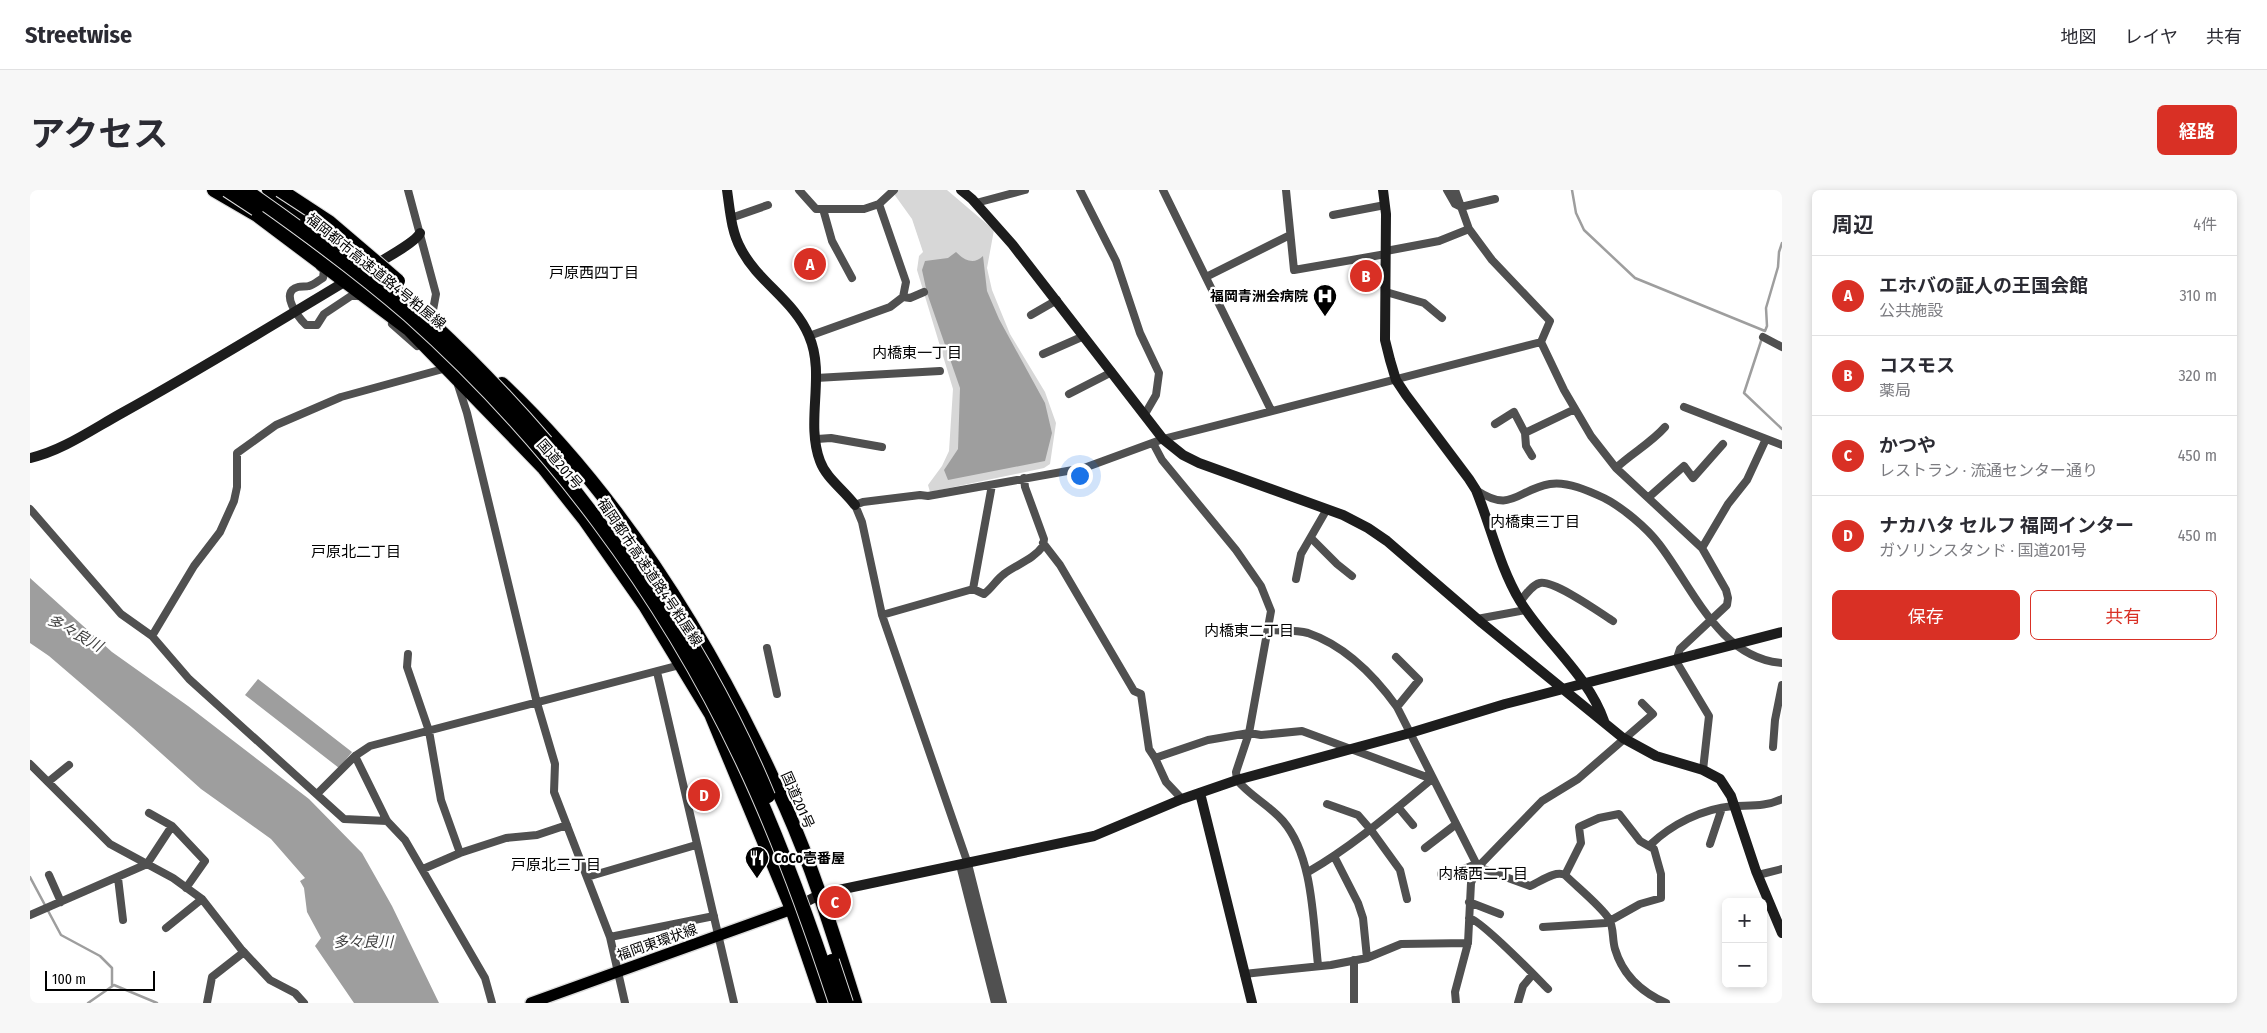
<!DOCTYPE html>
<html lang="ja">
<head>
<meta charset="utf-8">
<style>
  :root { --surface:#fff; --page:#f7f7f7; --text:#2b2b33; --muted:#7c7c81; --line:#e1e1e2; --accent:#d93025 }
  body { margin:0; font-family:"Fira Sans Condensed","Noto Sans JP",sans-serif; background:var(--page); color:var(--text) }
  .controls { position:absolute; right:15px; bottom:15px; display:grid; overflow:hidden; border-radius:8px; box-shadow:0 2px 8px #0003 }
  .controls button { width:45px; height:45px; display:grid; place-items:center; padding:0; border:0; border-bottom:1px solid var(--line); background:var(--surface); color:var(--text); font:25px sans-serif }
  .scale { position:absolute; left:15px; bottom:12px; width:110px; box-sizing:border-box; padding-left:5px; border:2px solid #000; border-top:0; font-size:14px; line-height:18px; white-space:nowrap; color:#000; -webkit-text-stroke:4px #fff; paint-order:stroke }
  .you { position:absolute; left:1049px; top:285px; width:18px; height:18px; margin:-12px; border:4px solid #fff; border-radius:50%; background:#1a73e8; box-shadow:0 0 0 8px #1a73e833 }
  .badge { display:grid; place-items:center; width:32px; height:32px; border-radius:50%; background:var(--accent); color:#fff; font-size:16px; font-weight:700 }
  .pin { position:absolute; translate:-50% -50%; border:2px solid #fff; box-shadow:0 1px 5px #0006 }
  .list { margin:0; padding:0; list-style:none }
  h2 { display:flex; justify-content:space-between; align-items:center; height:65px; margin:0; padding:0 20px; font-size:21px }
  h2 small { font-size:16px; font-weight:400; color:var(--muted) }
  .list li { display:grid; grid-template-columns:32px 1fr auto; gap:15px; align-items:center; box-sizing:border-box; height:80px; padding:0 20px; border-top:1px solid var(--line) }
  .list b { display:block; font-size:19px; white-space:nowrap }
  .list p { margin:0; font-size:16px; white-space:nowrap; color:var(--muted) }
  .list em { font-size:16px; font-style:normal; color:var(--muted) }
  .actions { display:flex; gap:10px; padding:15px 20px }
  .actions a { flex:1; padding:11px 0; border:1px solid var(--accent); border-radius:8px; text-align:center; font-size:18px; color:var(--accent) }
  .actions .main { background:var(--accent); color:#fff }
  .map { position:relative; flex:none; width:1752px; height:813px; overflow:hidden; border-radius:8px }
  header { display:flex; align-items:center; gap:30px; box-sizing:border-box; height:70px; padding:0 25px; background:var(--surface); border-bottom:1px solid var(--line) }
  header strong { font-size:24px }
  nav { display:flex; gap:28px; margin-inline-start:auto; font-size:18px }
  .intro { display:flex; align-items:center; justify-content:space-between; box-sizing:border-box; height:120px; padding:0 30px }
  h1 { margin:0; font-size:35px }
  .button { padding:12px 22px; border-radius:8px; background:var(--accent); color:#fff; font-size:18px; font-weight:700 }
  main { display:flex; gap:30px; padding:0 30px }
  aside { flex:1; background:var(--surface); border-radius:8px; box-shadow:0 2px 8px #0003 }
  .map>svg:first-child { display:block }
  .green { fill:#d7d7d7 }
  .water { fill:#9e9e9e }
  .lines { fill:none; stroke-linecap:round; stroke-linejoin:round }
  .stream { stroke:#9e9e9e; stroke-width:2.5 }
  .primary-casing { stroke:#dbdbdb; stroke-width:14 }
  .highway-casing { stroke:#dbdbdb; stroke-width:16 }
  .street { stroke:#505050; stroke-width:8 }
  .secondary { stroke:#1d1d1d; stroke-width:10 }
  .primary { stroke:#000; stroke-width:11 }
  .highway { stroke:#000; stroke-width:14 }
  .highway-bridge-casing { stroke:#dbdbdb; stroke-width:16; stroke-linecap:butt }
  .highway-bridge { stroke:#000; stroke-width:14 }
  .labels { text-anchor:middle; stroke-width:4.5; stroke-linejoin:round; paint-order:stroke }
  .street-label { font-size:14px; fill:#000; stroke:#fff }
  .poi-label { font-size:14px; font-weight:bold; fill:#000; stroke:#fff; text-anchor:end }
  .neighbourhood-label { font-size:15px; fill:#000; stroke:#fff }
  .water-label { font-size:15px; font-style:italic; fill:#3f3f3f; stroke:#fff }
</style>
</head>
<body>
<header>
<strong>Streetwise</strong>
<nav><a>地図</a><a>レイヤ</a><a>共有</a></nav>
</header>
<div class="intro"><h1>アクセス</h1><a class="button">経路</a></div>
<main>
<div class="map">
<svg width="1752" height="813" viewBox="0 0 1752 813">
  <rect width="100%" height="100%" fill="#fff"/>
  <path class="green" d="M868,0H917L964,40L957,78L962,100L980,144L1015,202L1026,233L1020,274L1014,278L900,302L898,295L912,276L919,261L923,199L887,80L889,66L893,62L882,29L864,4Z"/>
  <path class="water" d="M926,62C935,71 944,75 953,66L957,101L969,129L1015,213L1022,243L1015,271L918,290L914,280L928,259L930,198L897,103L892,80L895,71L918,68Z
    M0,388L82,462L158,516L279,609L332,663L362,716L409,813H324L285,756L291,748L277,722L274,698L270,691L275,688L241,649L171,599L103,538L19,466L0,453Z
    M228,489L322,562L309,578L215,505Z"/>
  <g class="lines">
    <path class="stream" d="M1542,0L1546,23L1554,40L1605,88L1735,141
      M1735,141L1737,136L1736,118L1748,77L1749,62L1752,53
      M1732,148L1714,203L1752,239
      M0,687L31,745L70,766L82,778V796
      M58,813L84,795L127,813"/>
    <g class="primary-casing">
      <path id="primary" d="M501,813L762,719"/>
    </g>
    <g class="highway-casing">
      <path id="highway" d="M184,0L227,25L380,140L513,277L555,330L616,417L681,524L762,719L794,813
        M239,0L290,36
        M472,194C596,312 687,462 756,618C784,681 804,747 825,813"/>
    </g>
    <path class="street" d="M378,0L406,104L403,120
      M769,0L786,19H834L849,14L864,0
      M1050,0L1086,71L1110,143L1129,183L1126,205L1115,224
      M1133,0L1241,220
      M1256,0L1264,80L1356,64
      M1417,0L1425,14L1431,17L1465,9
      M946,13L995,0
      M793,19L802,51L822,88
      M1303,25L1355,15
      M701,28L738,15
      M1356,61L1409,51L1439,39
      M290,77L294,80L293,88C289,90 284,95 279,96C276,97 271,96 268,97C249,102 268,127 276,135H287L294,124L321,106H331
      M1176,87L1260,45
      M1356,102L1394,113L1412,128
      M873,107L880,108L894,102
      M1001,125L1027,110
      M362,134L387,156
      M779,146L860,117L873,107L876,92L849,14
      M1733,147L1752,157
      M1511,152L1534,200L1561,246L1586,278L1672,358L1696,400L1698,408L1697,415L1650,459L1646,471L1679,526L1673,580
      M1013,164L1054,146
      M786,188L910,181
      M428,195L437,223L507,513L525,574L524,602L580,747L595,813
      M1039,204L1082,182
      M1654,217L1752,255
      M1465,234L1484,222L1495,243
      M787,249L801,248L852,257
      M1123,253L1132,270L1206,360L1231,396L1241,421L1219,543L1206,582L1207,590C1220,606 1239,615 1253,631C1283,666 1283,730 1288,775
      M1502,266L1496,256L1495,243L1545,219
      M1586,278C1602,263 1621,253 1635,237
      M1446,300C1482,324 1486,300 1520,294C1537,291 1559,301 1574,308C1592,317 1617,338 1629,354C1663,398 1689,468 1752,473
      M1619,307L1654,276L1663,288L1693,254
      M0,319L91,424L122,446L159,489L314,629L357,631
      M1281,348L1307,374L1322,386
      M1013,353L1030,375L1104,501L1111,504L1119,559L1125,568
      M1672,358L1698,314L1717,290L1736,249
      M1266,389L1271,364L1297,319
      M943,399L954,404C962,398 966,390 974,384C987,374 1003,370 1013,356L1014,349L995,297L994,288
      M1490,412C1495,405 1502,395 1510,393C1524,390 1569,422 1583,431
      M852,425L943,399L962,295
      M1447,429L1496,420
      M1239,440C1251,441 1266,440 1278,443C1316,456 1344,485 1367,517L1448,677L1500,696C1510,692 1525,680 1535,685C1546,696 1572,717 1579,729C1584,737 1582,749 1585,759C1593,786 1611,802 1636,813
      M122,446L164,376L190,342L204,311L207,297V263L246,235L311,207L413,179
      M737,458L747,504
      M378,464L377,477L399,541L411,610L430,663
      M1366,467L1389,490L1367,517
      M627,482L704,813
      M1743,557L1745,530L1752,495
      M0,574L80,654L143,688L172,709L211,759L240,790L265,803L274,813
      M18,592L39,575
      M288,603L325,566
      M1152,609L1136,592L1125,568L1178,550L1219,543L1231,545L1272,541L1402,589
      M1297,614L1328,625L1341,640L1370,680L1377,709
      M1368,617L1383,635
      M119,623L142,636L175,671L156,698
      M1680,654L1692,618
      M1620,655C1642,634 1672,619 1703,616C1720,615 1736,617 1752,609
      M1395,658L1425,635
      M1304,666L1328,713L1333,728L1337,768
      M930,675L965,813
      M393,679L430,663L476,648L507,645L537,635
      M1278,682C1323,656 1362,622 1402,589
      M1411,684H1422L1446,674
      M19,685L31,712
      M1728,685L1752,679
      M557,687L666,655
      M88,688L93,730
      M1439,712L1470,724
      M0,725L117,674L142,636
      M1439,728C1450,729 1506,787 1518,799
      M1513,737L1576,733L1610,714L1631,708V684L1624,659L1610,651L1589,624L1569,628L1549,637L1551,653L1535,685
      M136,738L172,709
      M580,747L684,726
      M1324,770V813
      M1214,784L1301,775L1337,768L1371,754L1438,753
      M177,813L182,787L214,762
      M462,813L455,788L375,650L357,631L325,566L340,556L650,475
      M973,813L938,674L852,425L832,332L825,315L833,312L890,305L898,306L1054,278L1133,249L1511,152L1520,131L1462,70L1439,39L1425,0
      M1426,813L1425,802L1438,753L1441,693L1448,677L1512,611L1548,589L1623,524L1612,513
      M1488,813L1493,796L1503,784"/>
    <path class="secondary" d="M697,0C700,20 701,41 711,59C728,92 765,111 779,146C796,185 775,231 790,271C796,288 814,300 825,315
      M931,0L942,9L982,54L1133,249L1153,265L1169,273L1313,325L1338,338L1357,351L1452,433L1593,548L1626,566L1673,580L1690,589L1701,606L1726,681L1752,743
      M1353,0L1356,24L1355,150L1360,170L1366,190L1376,205L1439,289L1446,300C1461,337 1470,378 1490,411C1515,452 1558,485 1574,531
      M0,268C32,261 63,239 92,223C166,182 238,138 311,94C325,85 385,55 390,43
      M1170,603L1222,813
      M768,716L789,705L804,701L1064,646L1152,609L1207,590L1380,543L1475,514L1752,442"/>
    <use href="#primary" class="primary"/>
    <use href="#highway" class="highway"/>
    <g class="highway-bridge-casing">
      <path id="highway-bridge" d="M197,0L226,19
        M215,0C271,39 327,80 379,125C519,250 633,403 713,572C750,650 779,731 806,813
        M250,0L299,32L368,91
        M277,32C366,94 445,170 516,252
        M613,378C662,450 705,526 738,606
        M802,771L816,813"/>
    </g>
    <use href="#highway-bridge" class="highway-bridge"/>
  </g>
  <defs>
    <g id="hospital-pin" transform="scale(1.25)"><path d="M0 17L-7.5 6A9.5 9.5 0 1 1 7.5 6Z" fill="#000" stroke="#fff"/><path d="M-5-5h3v3.5h4V-5h3V5h-3V1.5h-4V5h-3Z" fill="#fff"/></g>
    <g id="restaurant-pin" transform="scale(1.25)"><path d="M0 17L-7.5 6A9.5 9.5 0 1 1 7.5 6Z" fill="#000" stroke="#fff"/><path d="M-5-6h1v4h1v-4h1v4h1v-4h1v5L-1.5 .5V6h-2V.5L-5-1ZM5-6V6H3V1.5H1.5Q1.5-4 5-6Z" fill="#fff"/></g>
  </defs>
  <g fill-rule="evenodd">
    <use href="#hospital-pin" x="1295" y="106"/>
    <use href="#restaurant-pin" x="727" y="668"/>
  </g>
  <g class="labels">
    <g class="street-label">
      <text transform="translate(346 81) rotate(39)" y="5">福岡都市高速道路4号粕屋線</text>
      <text transform="translate(530 274) rotate(49)" y="5">国道201号</text>
      <text transform="translate(620 382) rotate(56)" y="5">福岡都市高速道路4号粕屋線</text>
      <text transform="translate(768 610) rotate(66)" y="5">国道201号</text>
      <text transform="translate(627 752) rotate(-19)" y="5">福岡東環状線</text>
    </g>
    <g class="poi-label">
      <text x="1278" y="111">福岡青洲会病院</text>
      <text x="744" y="673" text-anchor="start">CoCo壱番屋</text>
    </g>
    <g class="neighbourhood-label">
      <text x="564" y="88">戸原西四丁目</text>
      <text x="887" y="168">内橋東一丁目</text>
      <text x="1505" y="337">内橋東三丁目</text>
      <text x="326" y="367">戸原北二丁目</text>
      <text x="1219" y="446">内橋東二丁目</text>
      <text x="526" y="680">戸原北三丁目</text>
      <text x="1453" y="689">内橋西二丁目</text>
    </g>
    <g class="water-label">
      <text transform="translate(45 443) rotate(29)" y="5">多々良川</text>
      <text x="333" y="757">多々良川</text>
    </g>
  </g>
</svg>
<div class="controls">
<button>+</button>
<button>−</button>
</div>
<div class="scale">100 m</div>
<div class="you"></div>
<div class="pin badge" style="left:780px;top:74px">A</div>
<div class="pin badge" style="left:1336px;top:86px">B</div>
<div class="pin badge" style="left:805px;top:712px">C</div>
<div class="pin badge" style="left:674px;top:605px">D</div>
</div>
<aside>
<h2>周辺<small>4件</small></h2>
<ul class="list">
<li><span class="badge">A</span><div><b>エホバの証人の王国会館</b><p>公共施設</p></div><em>310 m</em></li>
<li><span class="badge">B</span><div><b>コスモス</b><p>薬局</p></div><em>320 m</em></li>
<li><span class="badge">C</span><div><b>かつや</b><p>レストラン · 流通センター通り</p></div><em>450 m</em></li>
<li><span class="badge">D</span><div><b>ナカハタ セルフ 福岡インター</b><p>ガソリンスタンド · 国道201号</p></div><em>450 m</em></li>
</ul>
<div class="actions"><a class="main">保存</a><a>共有</a></div>
</aside>
</main>
</body>
</html>
